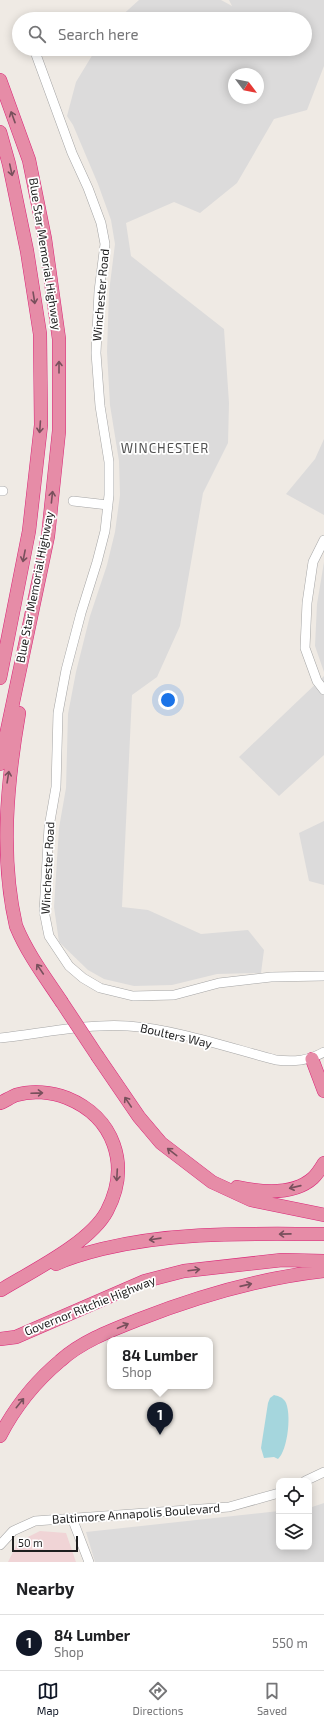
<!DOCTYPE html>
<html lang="en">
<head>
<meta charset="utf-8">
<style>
  :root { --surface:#fff; --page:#f2f2f2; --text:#202124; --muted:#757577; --line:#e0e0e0; --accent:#111827 }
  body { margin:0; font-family:"Exo 2",sans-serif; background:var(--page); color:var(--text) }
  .controls { position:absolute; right:12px; bottom:12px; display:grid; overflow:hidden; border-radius:8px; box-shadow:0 2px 10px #0003 }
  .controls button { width:36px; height:36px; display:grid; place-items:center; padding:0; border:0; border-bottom:1px solid var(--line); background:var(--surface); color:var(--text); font:20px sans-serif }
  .compass { position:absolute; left:228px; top:68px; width:36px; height:36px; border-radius:50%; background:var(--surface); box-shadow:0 2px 10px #0003; rotate:122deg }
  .scale { position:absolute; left:12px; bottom:10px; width:66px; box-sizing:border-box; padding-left:4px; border:2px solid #1e1e1e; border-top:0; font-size:11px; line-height:14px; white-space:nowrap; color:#1e1e1e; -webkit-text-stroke:3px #fff; paint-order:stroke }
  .you { position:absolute; left:168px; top:700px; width:14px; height:14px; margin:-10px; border:3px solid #fff; border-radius:50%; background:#1a73e8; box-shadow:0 0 0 6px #1a73e833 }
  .badge { display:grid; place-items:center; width:26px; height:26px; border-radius:50%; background:var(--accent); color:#fff; font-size:13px; font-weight:700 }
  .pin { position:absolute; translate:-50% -33px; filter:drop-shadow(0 1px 2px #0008) }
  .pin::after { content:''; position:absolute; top:21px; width:14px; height:12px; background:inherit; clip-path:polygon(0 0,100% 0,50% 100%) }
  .popup { position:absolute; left:107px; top:1337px; width:106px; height:52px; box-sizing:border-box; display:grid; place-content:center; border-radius:8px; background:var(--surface); filter:drop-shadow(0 1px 3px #0005); font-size:13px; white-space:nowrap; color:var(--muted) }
  .popup b { font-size:15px; color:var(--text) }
  .popup::after { content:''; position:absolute; left:50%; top:100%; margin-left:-8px; border:8px solid transparent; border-top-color:var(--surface) }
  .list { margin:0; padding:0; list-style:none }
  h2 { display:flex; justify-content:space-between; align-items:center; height:52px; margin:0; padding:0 16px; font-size:17px }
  h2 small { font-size:13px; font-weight:400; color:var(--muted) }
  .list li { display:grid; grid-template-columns:26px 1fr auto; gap:12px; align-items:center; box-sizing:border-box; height:56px; padding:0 16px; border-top:1px solid var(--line) }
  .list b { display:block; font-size:15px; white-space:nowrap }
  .list p { margin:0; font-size:13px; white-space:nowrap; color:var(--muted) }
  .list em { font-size:13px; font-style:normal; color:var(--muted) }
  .icon { flex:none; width:22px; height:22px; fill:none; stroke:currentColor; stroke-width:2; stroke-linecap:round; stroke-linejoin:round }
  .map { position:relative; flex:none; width:324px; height:1562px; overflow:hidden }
  .search { position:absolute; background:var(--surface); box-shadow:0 2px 10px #0003; left:12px; right:12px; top:12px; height:44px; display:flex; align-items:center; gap:10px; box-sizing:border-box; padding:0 14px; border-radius:22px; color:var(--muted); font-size:15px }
  .sheet { height:108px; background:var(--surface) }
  nav { display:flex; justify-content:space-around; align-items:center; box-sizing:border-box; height:56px; border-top:1px solid var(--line); background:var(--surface); font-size:11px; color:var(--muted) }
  nav a { display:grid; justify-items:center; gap:2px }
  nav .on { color:var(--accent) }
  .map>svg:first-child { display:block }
  .residential { fill:#dcdbdb; fill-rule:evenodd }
  .commercial { fill:#f0d4d6 }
  .water { fill:#a5d6dd }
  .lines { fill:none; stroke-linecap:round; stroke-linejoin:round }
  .minor-casing { stroke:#a5a5a5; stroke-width:10 }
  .highway-casing { stroke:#da2577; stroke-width:14 }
  .minor { stroke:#fff; stroke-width:9 }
  .highway { stroke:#e68ca7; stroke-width:13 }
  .highway-bridge-casing { stroke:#da2577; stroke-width:14; stroke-linecap:butt }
  .highway-bridge { stroke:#e68ca7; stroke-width:13 }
  .oneway { stroke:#78505c }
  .labels { text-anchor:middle; stroke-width:3.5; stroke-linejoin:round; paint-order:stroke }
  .street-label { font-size:12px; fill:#1e1e1e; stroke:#fff }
  .neighbourhood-label { font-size:13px; letter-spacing:1px; fill:#515151; stroke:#fff }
</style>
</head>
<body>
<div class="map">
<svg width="324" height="1562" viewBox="0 0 324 1562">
  <rect width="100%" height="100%" fill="#efeae4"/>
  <path class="residential" d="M139,0H221L232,6L229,0H324V66L307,110L274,119L237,183L200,213L174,202L126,223L131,256L224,329L229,403L228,443L203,493L180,626L157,677L132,695L122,907L148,910L201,934L248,930L264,950L261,973L217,974L172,985L134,986L104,979L88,970L59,942L54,907L59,828L66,788L68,714L76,672L90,616L107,565L115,532L120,495L119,461L110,405L107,352L109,292L115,244L111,220L98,184L73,125L67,116L76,82L96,49H305V19H118ZM234,74H258V98H234Z
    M324,439V515L286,494L315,459Z
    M324,562V672L315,646L317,604Z
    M324,676V755L279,796L239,757Z
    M324,821V885L309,881L299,833Z
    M324,1503V1562H95L86,1532L279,1511V1547H309V1508Z"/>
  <path class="commercial" d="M40,1531L66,1533L76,1562H8L18,1542Z"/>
  <path class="water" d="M274,1395C278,1396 282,1397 285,1401C292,1412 288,1450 278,1459L274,1457L264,1458L261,1448L268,1403L270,1398Z"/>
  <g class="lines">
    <g class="minor-casing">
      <path id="minor" d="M34,49L72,153L88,188L101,223L105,244L99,291L96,353L100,406L109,462V495L105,531L97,562L81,613L66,670L58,713L56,787L49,827L44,911L49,936L69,966L83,978L100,988L133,996L174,995L219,983L271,977L324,976
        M0,491H3
        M73,501L108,505
        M324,540L313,562L307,603L305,648L317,681L324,690
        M0,1038C39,1034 89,1023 128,1026C174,1029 230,1048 276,1060C294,1062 308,1061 324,1052
        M305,1481L324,1472
        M72,1518L89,1562
        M0,1545L13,1531L35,1521L229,1507L279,1493"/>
    </g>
    <g class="highway-casing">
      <path id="highway" d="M0,80L29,160L45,239L59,339V431L48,536L0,764
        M0,132L9,164L27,251L40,334L41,425L29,531L0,678
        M19,713C7,783 0,856 16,926C27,953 45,977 61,1001
        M98,1057L139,1117L161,1143L212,1182L251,1200L324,1215
        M312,1059L324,1091
        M0,1103C5,1101 11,1097 16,1095C32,1090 52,1092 67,1098C114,1117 131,1165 107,1211C90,1243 32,1271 1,1290
        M237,1187C260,1192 293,1196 313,1178C317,1174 321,1168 324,1163
        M56,1264C71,1257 86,1253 102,1249C175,1231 250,1234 324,1234
        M0,1339L16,1337L145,1281L184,1271L282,1260L324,1261
        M0,1436C15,1407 35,1382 60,1361C82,1341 112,1330 140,1319C199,1296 260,1278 324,1271"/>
    </g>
    <use href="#minor" class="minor"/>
    <use href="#highway" class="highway"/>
    <g class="highway-bridge-casing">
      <path id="highway-bridge" d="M61,1001L98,1057"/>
    </g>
    <use href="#highway-bridge" class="highway-bridge"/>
  </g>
  <defs><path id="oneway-shaft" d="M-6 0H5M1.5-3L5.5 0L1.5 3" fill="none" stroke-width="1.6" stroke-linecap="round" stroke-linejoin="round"/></defs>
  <g class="oneway">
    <use href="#oneway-shaft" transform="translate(13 117) rotate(-110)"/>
    <use href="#oneway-shaft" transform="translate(11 170) rotate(78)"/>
    <use href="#oneway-shaft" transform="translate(34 298) rotate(81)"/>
    <use href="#oneway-shaft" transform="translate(59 367) rotate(-90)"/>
    <use href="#oneway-shaft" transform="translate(40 427) rotate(94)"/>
    <use href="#oneway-shaft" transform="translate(52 497) rotate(-84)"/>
    <use href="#oneway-shaft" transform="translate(24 556) rotate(101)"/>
    <use href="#oneway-shaft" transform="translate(8 777) rotate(-81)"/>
    <use href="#oneway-shaft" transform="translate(40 969) rotate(-124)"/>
    <use href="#oneway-shaft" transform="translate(37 1093) rotate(-2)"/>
    <use href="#oneway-shaft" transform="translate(128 1102) rotate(-124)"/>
    <use href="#oneway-shaft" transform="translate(172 1152) rotate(-142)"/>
    <use href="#oneway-shaft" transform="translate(117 1175) rotate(93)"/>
    <use href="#oneway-shaft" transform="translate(295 1187) rotate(167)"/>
    <use href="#oneway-shaft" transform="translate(285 1234) rotate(179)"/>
    <use href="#oneway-shaft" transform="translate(155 1239) rotate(172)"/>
    <use href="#oneway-shaft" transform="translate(194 1270) rotate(-7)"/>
    <use href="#oneway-shaft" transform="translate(246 1285) rotate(-13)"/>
    <use href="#oneway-shaft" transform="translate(123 1326) rotate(-23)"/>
    <use href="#oneway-shaft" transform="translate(20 1403) rotate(-51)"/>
  </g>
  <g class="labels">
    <g class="street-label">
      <text transform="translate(45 254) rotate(81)" y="4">Blue Star Memorial Highway</text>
      <text transform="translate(101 295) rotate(-85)" y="4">Winchester Road</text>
      <text transform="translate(35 587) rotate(-79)" y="4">Blue Star Memorial Highway</text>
      <text transform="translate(48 868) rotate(-87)" y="4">Winchester Road</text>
      <text transform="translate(176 1036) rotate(13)" y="4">Boulters Way</text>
      <text transform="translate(90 1306) rotate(-22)" y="4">Governor Ritchie Highway</text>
      <text transform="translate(136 1514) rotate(-4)" y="4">Baltimore Annapolis Boulevard</text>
    </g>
    <g class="neighbourhood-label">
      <text x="165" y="453">WINCHESTER</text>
    </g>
  </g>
</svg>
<div class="controls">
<button><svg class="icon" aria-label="locate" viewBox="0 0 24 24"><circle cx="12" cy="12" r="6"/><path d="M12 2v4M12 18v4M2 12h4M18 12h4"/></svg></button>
<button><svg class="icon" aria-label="layers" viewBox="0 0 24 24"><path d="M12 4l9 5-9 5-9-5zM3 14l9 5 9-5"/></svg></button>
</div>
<svg class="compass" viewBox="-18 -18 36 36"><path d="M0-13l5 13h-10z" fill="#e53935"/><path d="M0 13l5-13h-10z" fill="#757577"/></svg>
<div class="scale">50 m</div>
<div class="you"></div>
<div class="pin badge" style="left:160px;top:1435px">1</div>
<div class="popup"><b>84 Lumber</b>Shop</div>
<div class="search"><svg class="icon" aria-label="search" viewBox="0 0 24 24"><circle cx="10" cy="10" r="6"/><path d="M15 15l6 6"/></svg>Search here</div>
</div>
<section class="sheet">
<h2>Nearby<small></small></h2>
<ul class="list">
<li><span class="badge">1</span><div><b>84 Lumber</b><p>Shop</p></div><em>550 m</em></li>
</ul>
</section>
<nav>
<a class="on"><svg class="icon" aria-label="map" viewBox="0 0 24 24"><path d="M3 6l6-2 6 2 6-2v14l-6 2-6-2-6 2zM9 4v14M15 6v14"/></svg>Map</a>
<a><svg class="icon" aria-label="directions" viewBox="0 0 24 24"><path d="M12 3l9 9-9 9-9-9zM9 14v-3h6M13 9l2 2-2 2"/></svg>Directions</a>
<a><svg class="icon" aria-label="saved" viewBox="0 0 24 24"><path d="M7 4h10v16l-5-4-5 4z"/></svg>Saved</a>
</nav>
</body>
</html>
